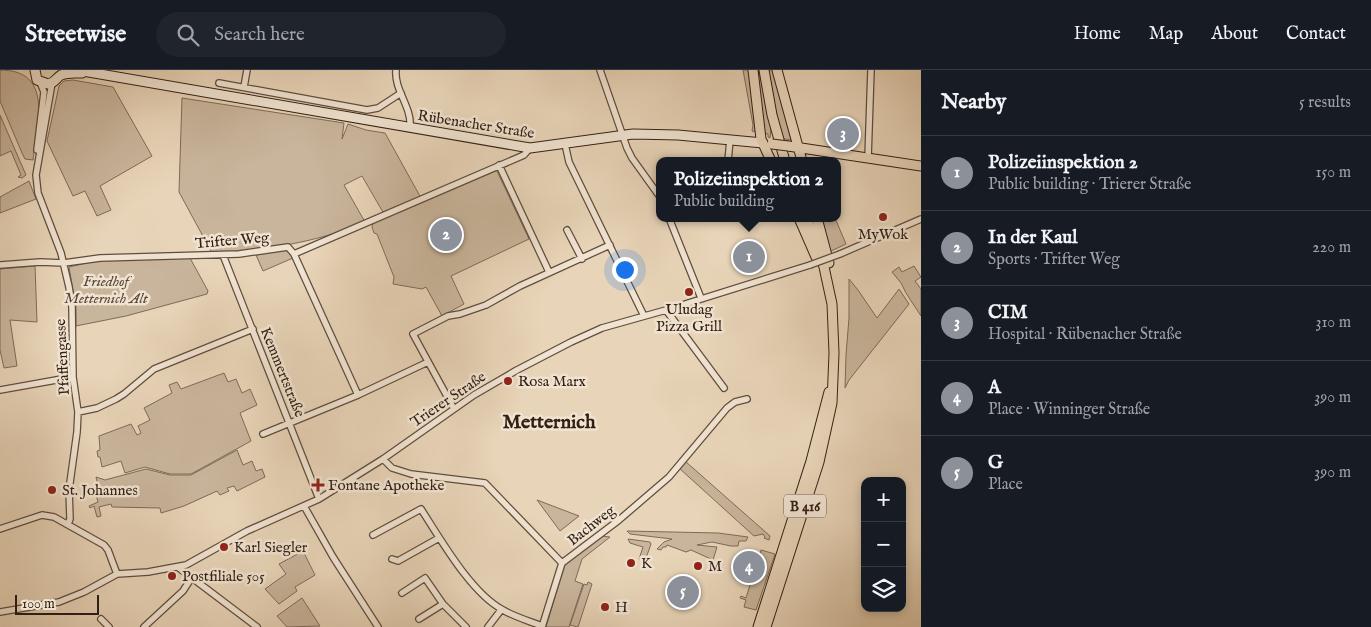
<!DOCTYPE html>
<html lang="en">
<head>
<meta charset="utf-8">
<style>
  :root { --surface:#171b24; --page:#20242c; --text:#f1f3f6; --muted:#9ea1a6; --line:#363941; --accent:#8c9099 }
  body { margin:0; font-family:"IM FELL English",serif; background:var(--page); color:var(--text) }
  .controls { position:absolute; right:15px; bottom:15px; display:grid; overflow:hidden; border-radius:10px; box-shadow:0 2px 8px #0003 }
  .controls button { width:45px; height:45px; display:grid; place-items:center; padding:0; border:0; border-bottom:1px solid var(--line); background:var(--surface); color:var(--text); font:25px sans-serif }
  .scale { position:absolute; left:15px; bottom:12px; width:84px; box-sizing:border-box; padding-left:5px; border:2px solid #332014; border-top:0; font-size:14px; line-height:18px; white-space:nowrap; color:#332014; -webkit-text-stroke:4px #f0e3d1; paint-order:stroke }
  .you { position:absolute; left:624px; top:199px; width:18px; height:18px; margin:-12px; border:4px solid #fff; border-radius:50%; background:#1a73e8; box-shadow:0 0 0 8px #1a73e833 }
  .badge { display:grid; place-items:center; width:32px; height:32px; border-radius:50%; background:var(--accent); color:#fff; font-size:16px; font-weight:700 }
  .pin { position:absolute; translate:-50% -50%; border:2px solid #fff; box-shadow:0 1px 5px #0006 }
  .popup { position:absolute; left:656px; top:87px; width:185px; height:65px; box-sizing:border-box; display:grid; place-content:center; border-radius:10px; background:var(--surface); filter:drop-shadow(0 1px 4px #0005); font-size:16px; white-space:nowrap; color:var(--muted) }
  .popup b { font-size:19px; color:var(--text) }
  .popup::after { content:''; position:absolute; left:50%; top:100%; margin-left:-10px; border:10px solid transparent; border-top-color:var(--surface) }
  .list { margin:0; padding:0; list-style:none }
  h2 { display:flex; justify-content:space-between; align-items:center; height:65px; margin:0; padding:0 20px; font-size:21px }
  h2 small { font-size:16px; font-weight:400; color:var(--muted) }
  .list li { display:grid; grid-template-columns:32px 1fr auto; gap:15px; align-items:center; box-sizing:border-box; height:75px; padding:0 20px; border-top:1px solid var(--line) }
  .list b { display:block; font-size:19px; white-space:nowrap }
  .list p { margin:0; font-size:16px; white-space:nowrap; color:var(--muted) }
  .list em { font-size:16px; font-style:normal; color:var(--muted) }
  .icon { flex:none; width:28px; height:28px; fill:none; stroke:currentColor; stroke-width:2; stroke-linecap:round; stroke-linejoin:round }
  .map { position:relative; flex:none; width:921px; height:557px; overflow:hidden }
  header { display:flex; align-items:center; gap:30px; box-sizing:border-box; height:70px; padding:0 25px; background:var(--surface); border-bottom:1px solid var(--line) }
  header strong { font-size:24px }
  nav { display:flex; gap:28px; margin-inline-start:auto; font-size:18px }
  .search { width:350px; height:45px; background:var(--page); display:flex; align-items:center; gap:12px; box-sizing:border-box; padding:0 18px; border-radius:28px; color:var(--muted); font-size:19px }
  main { display:flex }
  aside { flex:1; background:var(--surface) }
  .map>svg:first-child { display:block }
  .green { fill:#c9b59c; stroke:#7e6a58 }
  .lines { fill:none; stroke-linecap:round; stroke-linejoin:round }
  .minor-casing { stroke:#604d3d; stroke-width:8 }
  .secondary-casing { stroke:#332014; stroke-width:11 }
  .primary-casing { stroke:#332014; stroke-width:11 }
  .minor { stroke:#f0e3d1; stroke-width:5.5 }
  .secondary { stroke:#f0e3d1; stroke-width:9 }
  .primary { stroke:#e8d4b8; stroke-width:9 }
  .minor-bridge-casing { stroke:#604d3d; stroke-width:8; stroke-linecap:butt }
  .primary-bridge-casing { stroke:#332014; stroke-width:11; stroke-linecap:butt }
  .minor-bridge { stroke:#f0e3d1; stroke-width:5.5 }
  .primary-bridge { stroke:#e8d4b8; stroke-width:9 }
  .poi-dot { fill:#8f2418; stroke:#f0e3d1; stroke-width:2 }
  .labels { text-anchor:middle; stroke-width:5; stroke-linejoin:round; paint-order:stroke }
  .shield { fill:#f0e3d1; stroke:#6c5a4d; stroke-width:1 }
  .shield-label { font-size:14px; font-weight:bold; fill:#332014 }
  .street-label { font-size:15px; fill:#332014; stroke:#f0e3d1 }
  .poi-label { font-size:15px; fill:#332014; stroke:#f0e3d1; text-anchor:start }
  .park-label { font-size:15px; font-style:italic; fill:#584536; stroke:#f0e3d1 }
  .district-label { font-size:20px; font-weight:bold; fill:#332014; stroke:#f0e3d1 }
</style>
</head>
<body>
<header>
<strong>Streetwise</strong>
<div class="search"><svg class="icon" aria-label="search" viewBox="0 0 24 24"><circle cx="10" cy="10" r="6"/><path d="M15 15l6 6"/></svg>Search here</div>
<nav><a>Home</a><a>Map</a><a>About</a><a>Contact</a></nav>
</header>
<main>
<div class="map">
<svg width="921" height="557" viewBox="0 0 921 557">
  <rect width="100%" height="100%" fill="#e8d4b8"/>
  <filter id="stains"><feTurbulence type="fractalNoise" baseFrequency=".004" numOctaves="4"/><feColorMatrix values="0 0 0 0 .2 0 0 0 0 .09 0 0 0 0 .02 0 0 0 .5 -.17"/></filter>
  <radialGradient id="worn" r=".72"><stop offset=".6" stop-color="#630" stop-opacity="0"/><stop offset="1" stop-color="#630" stop-opacity=".3"/></radialGradient>
  <path class="green" d="M0,0C54,0 37,54 33,90L25,89L22,83L0,31Z
    M743,0H751L756,57L754,62L752,61L753,55Z
    M756,0H761L771,59L770,68L768,67V64L763,63Z
    M769,0H774L791,70L785,69L781,65L774,36Z
    M73,10L113,17L152,86L100,116L111,140L97,146L85,121L73,126L47,71L59,16L64,11Z
    M182,28L344,53L342,69L348,54L366,60L385,63L421,128L384,144L362,106L344,115L365,152C316,173 265,180 212,183L179,122Z
    M0,45L26,105L22,108L18,107L21,105L11,81L0,86Z
    M496,99L529,169L451,206L464,234L442,246L426,217L422,219L393,214L394,207L377,164L374,163L372,157L373,153Z
    M29,111L36,129L0,143V127Z
    M820,148H835L846,174L829,182Z
    M289,179L293,188L263,201L256,185Z
    M190,188L208,221L207,224L126,246L76,256V237L69,197L100,190Z
    M35,196L37,252L10,250L17,296L4,298L0,280V199Z
    M914,196L921,207L915,211L921,219V246L906,223L901,213L892,202L899,197L902,202Z
    M849,209L858,220L877,248L899,219L909,234L849,310L845,318L846,285L849,248Z
    M224,303L228,312L236,309L242,323L250,319L257,335L240,343L251,371L191,404H170L145,397L125,403L121,391L102,397L100,387H98L97,381L100,380L99,366L131,354L137,365L141,363L138,356L150,350L144,338L172,323L169,315L177,312L181,319Z
    M237,380L243,395L252,391L256,401L262,399L265,407L237,421L234,416L227,418L229,421L220,425L217,421L184,436L161,443L160,438L112,437L111,434L99,437L101,446L97,447L94,436L90,438L89,436L98,432L94,418L98,416L96,407L105,410L146,399L170,405H191Z
    M685,391L770,466L769,470L764,468L765,467L763,464L754,466L679,398Z
    M537,430L579,446L560,461Z
    M627,461L718,463L748,467L746,471H739L738,476H731L712,472L697,475L717,477L713,490L691,480L686,482L667,475L666,477H663L661,480L657,479L664,472L672,469L630,464Z
    M601,466L610,467L582,489L575,511L583,514L569,557H546L565,494Z
    M628,469L650,472L651,474L645,491L639,489L643,477L630,473Z
    M761,480L775,484L756,540L744,537L746,530L740,528L741,526L746,528Z
    M303,481L315,505L295,517L297,521L279,534L265,519L286,504L279,494Z
    M588,512L592,514L578,557L570,555L584,514L587,515Z
    M302,528L320,556L287,557L277,546Z"/>
  <g class="lines">
    <g class="minor-casing">
      <path id="minor" d="M396,0C394,20 412,37 410,57
        M600,0L627,78L632,88L660,127
        M52,13L36,105L38,123L61,183L69,217L72,237L73,307L78,342L77,362L69,420L70,449L68,454
        M219,13L367,40L378,38L401,23
        M244,17L247,0
        M565,74L569,92L644,246
        M37,80L44,22L40,12
        M868,88L871,0
        M728,91L730,70
        M499,95L549,202
        M669,148L701,228
        M567,160L582,189
        M294,184L524,85L530,78
        M840,184L921,149
        M223,185L319,429
        M0,195L40,192L64,193L100,188L239,184L288,177L294,184L358,325
        M666,240L724,318
        M0,320L73,307
        M454,339L413,264L448,246L460,244L486,235L520,216L610,175
        M78,342L97,338L116,329L124,324L154,299L253,259
        M263,364L358,325L428,292
        M383,389L392,398L411,404L485,413L562,493
        M304,436L333,487L378,557
        M0,459L42,445L54,447L104,475L108,480L117,504
        M373,465L421,439C441,470 471,523 503,540C515,547 529,551 542,556
        M392,489L398,491L439,468
        M562,493L619,450L669,407L727,338L735,332L747,329
        M179,498L257,557
        M402,523L425,508L443,534L466,557
        M0,542L59,532L84,522L117,504L148,502L186,495L247,461L319,429L383,389L474,325L517,300L571,272L602,258L666,240L810,195
        M101,549L109,557
        M419,549L443,534
        M144,557L183,521L192,507
        M488,557L501,540
        M542,557L562,493"/>
    </g>
    <g class="secondary-casing">
      <path id="secondary" d="M35,0L37,10L48,14C55,13 56,8 61,5C68,2 75,3 82,3
        M77,0L530,78L633,64L678,65L763,73"/>
    </g>
    <g class="primary-casing">
      <path id="primary" d="M753,0L761,69L771,91
        M764,0L772,45L785,91
        M777,0L802,91
        M788,76L921,96
        M799,148L816,187
        M817,148L829,193
        M758,557L811,391L829,322
        M766,557L819,392L832,333L834,283L832,234L824,197L807,148"/>
    </g>
    <use href="#minor" class="minor"/>
    <use href="#secondary" class="secondary"/>
    <use href="#primary" class="primary"/>
    <g class="minor-bridge-casing">
      <path id="minor-bridge" d="M810,195L840,184"/>
    </g>
    <g class="primary-bridge-casing">
      <path id="primary-bridge" d="M772,74L788,76"/>
    </g>
    <use href="#minor-bridge" class="minor-bridge"/>
    <use href="#primary-bridge" class="primary-bridge"/>
  </g>
  <g class="poi-dot">
    <circle cx="883" cy="147" r="5"/>
    <circle cx="689" cy="222" r="5"/>
    <circle cx="508" cy="311" r="5"/>
    <path d="M315.5 407.5h5v5h5v5h-5v5h-5v-5h-5v-5h5z"/>
    <circle cx="52" cy="420" r="5"/>
    <circle cx="224" cy="477" r="5"/>
    <circle cx="631" cy="493" r="5"/>
    <circle cx="698" cy="496" r="5"/>
    <circle cx="172" cy="506" r="5"/>
    <circle cx="605" cy="537" r="5"/>
  </g>
  <g class="labels">
    <rect class="shield" x="784" y="424.5" width="42" height="23" rx="4"/>
    <g class="shield-label">
      <text x="805" y="441">B 416</text>
    </g>
    <g class="street-label">
      <text transform="translate(476 54) rotate(9)" y="5">Rübenacher Straße</text>
      <text transform="translate(232 170) rotate(-5)" y="5">Trifter Weg</text>
      <text transform="translate(62 287) rotate(-93)" y="5">Pfaffengasse</text>
      <text transform="translate(283 302) rotate(68)" y="5">Kemmertstraße</text>
      <text transform="translate(448 329) rotate(-34)" y="5">Trierer Straße</text>
      <text transform="translate(591 455) rotate(-38)" y="5">Bachweg</text>
    </g>
    <g class="poi-label">
      <text x="883" y="169" text-anchor="middle">MyWok</text>
      <text x="689" y="244" text-anchor="middle">Uludag<tspan x="689" dy="17">Pizza Grill</tspan></text>
      <text x="518" y="316">Rosa Marx</text>
      <text x="328" y="420">Fontane Apotheke</text>
      <text x="62" y="425">St. Johannes</text>
      <text x="234" y="482">Karl Siegler</text>
      <text x="641" y="498">K</text>
      <text x="708" y="501">M</text>
      <text x="182" y="511">Postfiliale 505</text>
      <text x="615" y="542">H</text>
    </g>
    <g class="park-label">
      <text x="106" y="216">Friedhof<tspan x="106" dy="17">Metternich Alt</tspan></text>
    </g>
    <g class="district-label">
      <text x="549" y="358">Metternich</text>
    </g>
  </g>
  <rect width="100%" height="100%" filter="url(#stains)"/>
  <rect width="100%" height="100%" fill="url(#worn)"/>
</svg>
<div class="controls">
<button>+</button>
<button>−</button>
<button><svg class="icon" aria-label="layers" viewBox="0 0 24 24"><path d="M12 4l9 5-9 5-9-5zM3 14l9 5 9-5"/></svg></button>
</div>
<div class="scale">100 m</div>
<div class="you"></div>
<div class="pin badge" style="left:749px;top:187px">1</div>
<div class="popup"><b>Polizeiinspektion 2</b>Public building</div>
<div class="pin badge" style="left:446px;top:165px">2</div>
<div class="pin badge" style="left:843px;top:64px">3</div>
<div class="pin badge" style="left:749px;top:497px">4</div>
<div class="pin badge" style="left:683px;top:522px">5</div>
</div>
<aside>
<h2>Nearby<small>5 results</small></h2>
<ul class="list">
<li><span class="badge">1</span><div><b>Polizeiinspektion 2</b><p>Public building · Trierer Straße</p></div><em>150 m</em></li>
<li><span class="badge">2</span><div><b>In der Kaul</b><p>Sports · Trifter Weg</p></div><em>220 m</em></li>
<li><span class="badge">3</span><div><b>CIM</b><p>Hospital · Rübenacher Straße</p></div><em>310 m</em></li>
<li><span class="badge">4</span><div><b>A</b><p>Place · Winninger Straße</p></div><em>390 m</em></li>
<li><span class="badge">5</span><div><b>G</b><p>Place</p></div><em>390 m</em></li>
</ul>
</aside>
</main>
</body>
</html>
